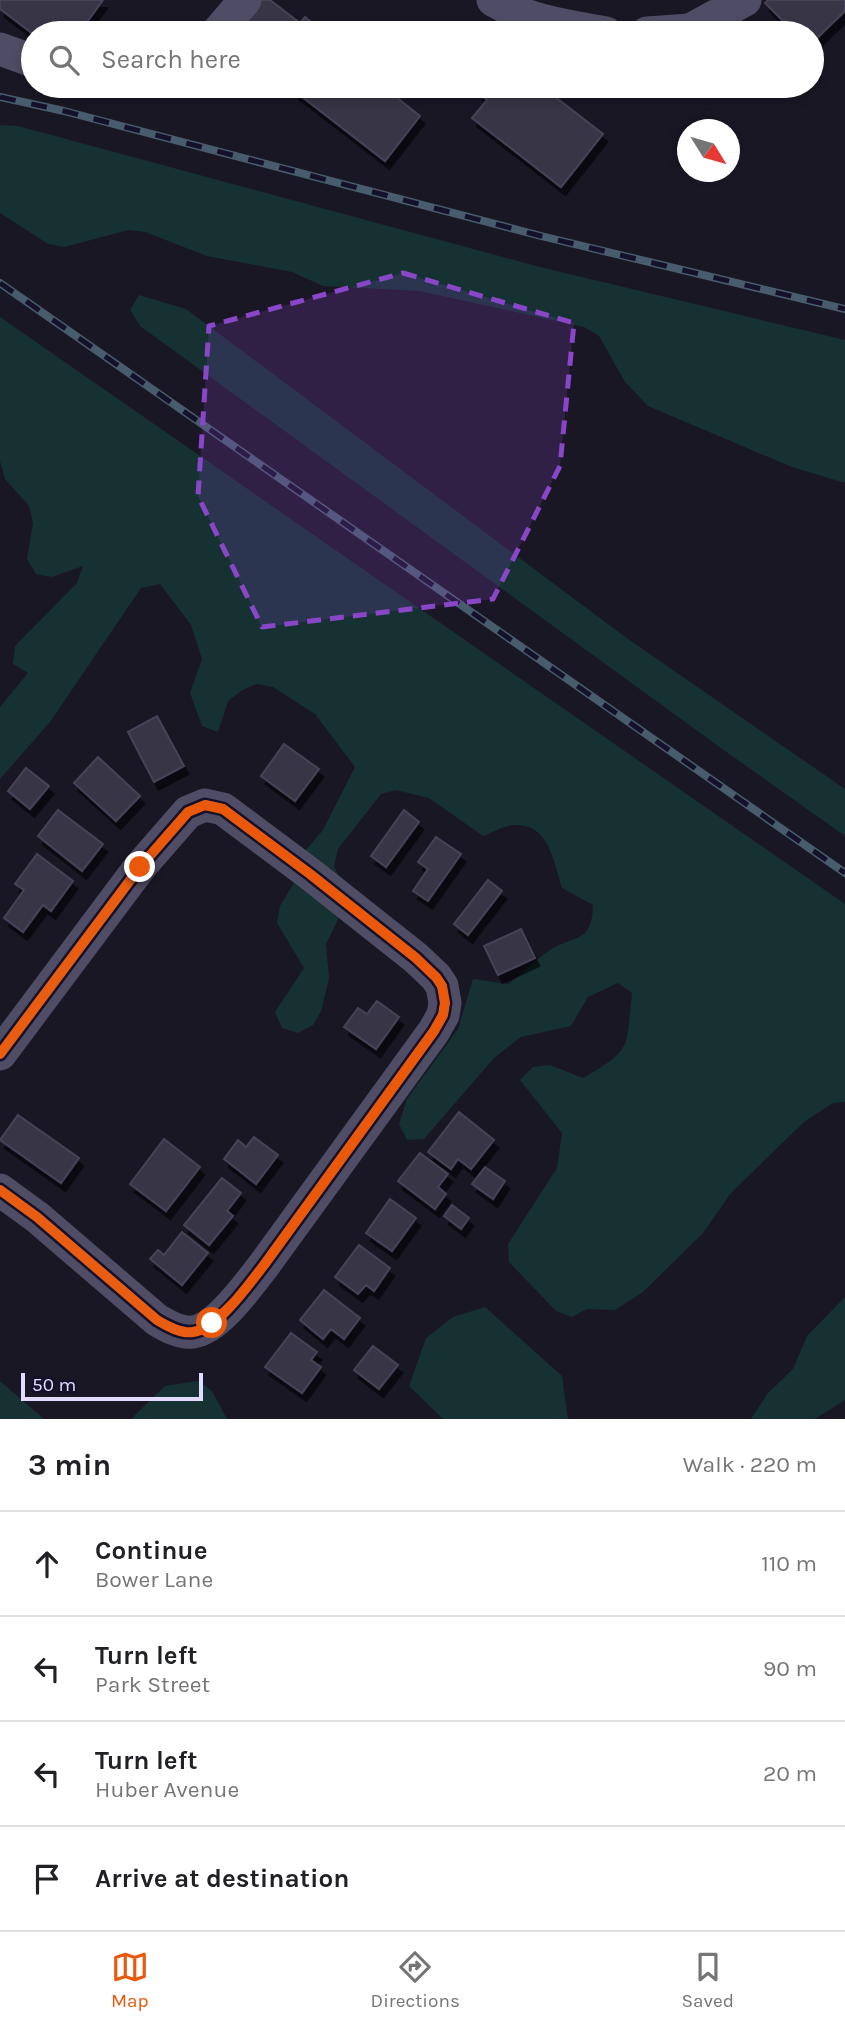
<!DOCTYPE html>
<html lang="en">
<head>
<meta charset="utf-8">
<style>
  :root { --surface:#fff; --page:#f6f6f6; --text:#202124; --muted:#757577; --line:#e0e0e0; --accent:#ea580c }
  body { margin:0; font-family:Karla,sans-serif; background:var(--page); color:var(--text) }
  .compass { position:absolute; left:677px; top:119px; width:63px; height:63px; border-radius:50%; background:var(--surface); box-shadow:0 4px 10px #0003; rotate:127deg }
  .scale { position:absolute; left:21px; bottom:18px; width:182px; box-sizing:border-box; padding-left:7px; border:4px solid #e0dbff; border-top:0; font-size:19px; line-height:24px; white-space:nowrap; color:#e0dbff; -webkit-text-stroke:5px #16112b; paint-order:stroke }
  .stop { position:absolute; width:21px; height:21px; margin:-16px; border:5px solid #ea580c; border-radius:50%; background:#fff }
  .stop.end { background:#ea580c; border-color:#fff; box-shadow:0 2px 7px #0008 }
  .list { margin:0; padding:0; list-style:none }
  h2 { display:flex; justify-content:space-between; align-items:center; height:91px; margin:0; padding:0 28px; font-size:30px }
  h2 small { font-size:23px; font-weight:400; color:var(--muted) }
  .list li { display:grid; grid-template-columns:46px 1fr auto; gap:21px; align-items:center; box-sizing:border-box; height:105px; padding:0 28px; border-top:2px solid var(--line) }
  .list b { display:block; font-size:26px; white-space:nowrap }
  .list p { margin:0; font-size:23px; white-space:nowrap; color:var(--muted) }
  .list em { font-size:23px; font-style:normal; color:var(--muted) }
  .icon { flex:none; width:38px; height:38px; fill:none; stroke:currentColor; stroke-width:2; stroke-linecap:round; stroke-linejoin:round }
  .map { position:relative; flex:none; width:845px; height:1419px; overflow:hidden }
  .search { position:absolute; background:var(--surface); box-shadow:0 4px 10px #0003; left:21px; right:21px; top:21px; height:77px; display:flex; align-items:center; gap:18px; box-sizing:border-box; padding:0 24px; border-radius:38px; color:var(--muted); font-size:26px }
  .sheet { height:511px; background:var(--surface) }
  nav { display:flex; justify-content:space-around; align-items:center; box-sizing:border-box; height:98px; border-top:2px solid var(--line); background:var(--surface); font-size:19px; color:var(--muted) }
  nav a { display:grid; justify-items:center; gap:4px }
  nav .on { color:var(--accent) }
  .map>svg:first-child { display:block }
  .green { fill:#153132 }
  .building { fill:#393546; stroke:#474258; stroke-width:2; filter:url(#shadow) }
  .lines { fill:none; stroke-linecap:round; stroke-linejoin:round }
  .minor { stroke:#4e4d65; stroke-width:33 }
  .rail-casing { stroke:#475c6d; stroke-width:8 }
  .rail { stroke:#16112b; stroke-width:5; stroke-dasharray:16; stroke-linecap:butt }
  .cycleway-casing { stroke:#16112b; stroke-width:15 }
  .cycleway { stroke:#e95d12; stroke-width:10 }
  .route { stroke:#ea580c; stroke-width:9 }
  .marked { fill:#8a46c9; fill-opacity:0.2; stroke:#8a46c9; stroke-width:5; stroke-dasharray:14 9; stroke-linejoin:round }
</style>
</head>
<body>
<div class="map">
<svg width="845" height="1419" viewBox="0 0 845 1419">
  <defs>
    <filter id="shadow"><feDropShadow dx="4.5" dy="8" stdDeviation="0" flood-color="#0009"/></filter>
  </defs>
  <rect width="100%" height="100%" fill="#1a1725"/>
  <path class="green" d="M0,125L18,126L540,267L845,340V483L792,467L648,406L625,382L599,336L584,327L420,291L323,286L292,272L207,256L145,232L129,230L64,247L48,244L0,213Z
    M139,295L186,309L628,639L845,789V836L725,751L140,326L130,310Z
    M0,317L845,904V1102L833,1103L804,1122L731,1193L703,1233L643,1292L615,1310L587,1309L572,1317L556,1311L509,1262L508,1244L557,1168L562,1133L520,1080L533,1067L550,1065L583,1078C633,1049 626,1049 632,993L618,983L588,997L571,1026L521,1037L494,1058L424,1139L407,1140L399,1124L407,1099L458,1029L473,979L508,984C522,975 533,962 547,952C572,934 592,946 593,905L562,888C554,863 549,823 515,825C505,825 492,833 483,836L429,798L396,790L381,794L338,849L334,866L349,897L326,944L329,978L321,1011L313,1025L298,1033L282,1028L275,1012L304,968L277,923L280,906L298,876L299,858L323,830L355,767L315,714L273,687L256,684L241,691L228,701L218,732L202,726L190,693L202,659L191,625L160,584L141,588L50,722L0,779V707L28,673L13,664L15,646L77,583L83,566L52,577L36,574L27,559L33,523L29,506L5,479L0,461Z
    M845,1297V1400L815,1419H751L768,1393L793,1369L807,1336Z
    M485,1307L562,1376L568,1419H443L409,1386L426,1338L453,1317Z
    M0,1381L44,1419H0Z
    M198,1381L212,1391L227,1419H131L165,1386Z"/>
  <path class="building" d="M0,0H103L79,33L33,34L0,9Z
    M255,0H270L300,23L305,17L318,28L314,33H229Z
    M768,0H845V11L812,43V33H795L765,3Z
    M288,86H382L420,116L385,161Z
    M483,86H541L603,134L561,187L472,118L487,100L478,92Z
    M157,716L184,766L154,782L128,732Z
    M284,744L319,769L295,801L261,776Z
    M98,757L140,796L116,821L74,783Z
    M26,768L49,786L30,809L8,791Z
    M58,810L103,844L82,871L38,836Z
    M404,810L419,822L386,867L371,856Z
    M436,837L461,854L428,901L413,891L428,869L418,862Z
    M37,854L73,881L51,911L43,905L23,932L4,918L24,890L15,884Z
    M488,880L502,891L468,935L454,924Z
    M521,929L535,958L498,975L484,946Z
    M377,1001L399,1017L376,1049L344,1027L358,1008L367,1014Z
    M459,1112L494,1140L471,1169L458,1159L451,1169L428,1152Z
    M18,1115L79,1158L61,1183L0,1140Z
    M254,1137L278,1155L256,1184L224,1159L238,1140L246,1147Z
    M164,1139L200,1167L166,1211L130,1184Z
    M420,1153L448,1174L438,1187L446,1194L435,1209L398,1181Z
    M485,1167L505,1181L493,1199L472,1184Z
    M222,1178L241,1193L227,1211L233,1216L209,1245L184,1225Z
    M390,1199L416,1218L392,1251L366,1233Z
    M452,1205L469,1218L461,1229L444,1216Z
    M182,1232L208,1253L182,1285L150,1259L158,1250L164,1255Z
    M359,1245L390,1268L374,1291L366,1285L358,1294L335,1277Z
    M324,1290L360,1318L344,1339L331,1329L323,1339L300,1320Z
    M291,1333L317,1352L311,1360L321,1367L302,1393L265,1367Z
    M373,1346L398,1365L379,1389L354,1370Z"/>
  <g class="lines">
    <path class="minor" d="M493,0C528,21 567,26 606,33
      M217,33L245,0
      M647,33L690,30L745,0
      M0,49L33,61
      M0,1054L140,867L188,812L205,805L223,809L310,874L416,958L436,977L442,986L445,1003L443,1015L434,1031L264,1265C249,1284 218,1329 193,1332C181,1334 167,1326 157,1320L37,1217L0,1190"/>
    <g class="rail-casing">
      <path id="rail" d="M0,97L64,111L541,236L845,309
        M0,283L845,873"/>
    </g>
    <use href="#rail" class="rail"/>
    <g class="cycleway-casing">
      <path id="cycleway" d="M0,1054L140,867L188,812L205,805L223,809L310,874L416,958L436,977L442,986L445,1003L443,1015L434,1031L264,1265C249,1284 218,1329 193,1332C181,1334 167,1326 157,1320L37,1217L0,1190"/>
    </g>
    <use href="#cycleway" class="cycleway"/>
  </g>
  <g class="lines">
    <path class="route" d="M140,867L188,812L205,805L223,809L310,874L416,958L436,977L442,986L445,1003L443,1015L434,1031L264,1265L239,1297L212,1323"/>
  </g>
  <path class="marked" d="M403,273L574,323L560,466L493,599L262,627L198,496L209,326Z"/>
</svg>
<svg class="compass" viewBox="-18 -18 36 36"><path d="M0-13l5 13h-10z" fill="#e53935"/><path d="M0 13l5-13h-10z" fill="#757577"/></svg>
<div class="scale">50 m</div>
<div class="stop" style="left:212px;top:1323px"></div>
<div class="stop end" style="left:140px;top:867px"></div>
<div class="search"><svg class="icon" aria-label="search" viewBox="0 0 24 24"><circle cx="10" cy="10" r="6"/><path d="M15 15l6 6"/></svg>Search here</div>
</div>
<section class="sheet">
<h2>3 min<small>Walk · 220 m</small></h2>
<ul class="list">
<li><svg class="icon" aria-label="ahead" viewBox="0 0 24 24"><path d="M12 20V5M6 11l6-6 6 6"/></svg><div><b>Continue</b><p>Bower Lane</p></div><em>110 m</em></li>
<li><svg class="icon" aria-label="left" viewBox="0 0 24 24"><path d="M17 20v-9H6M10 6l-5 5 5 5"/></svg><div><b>Turn left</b><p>Park Street</p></div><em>90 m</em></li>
<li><svg class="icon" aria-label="left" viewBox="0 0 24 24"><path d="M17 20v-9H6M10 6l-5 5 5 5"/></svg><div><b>Turn left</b><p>Huber Avenue</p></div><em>20 m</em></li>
<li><svg class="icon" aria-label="arrive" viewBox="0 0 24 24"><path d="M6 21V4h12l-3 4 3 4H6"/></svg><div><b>Arrive at destination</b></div></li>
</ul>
</section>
<nav>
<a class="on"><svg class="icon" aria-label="map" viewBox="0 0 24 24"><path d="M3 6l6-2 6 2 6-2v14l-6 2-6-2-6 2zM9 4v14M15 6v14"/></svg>Map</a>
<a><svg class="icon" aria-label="directions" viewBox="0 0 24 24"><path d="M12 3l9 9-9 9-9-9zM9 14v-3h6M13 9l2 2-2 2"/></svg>Directions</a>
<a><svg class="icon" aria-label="saved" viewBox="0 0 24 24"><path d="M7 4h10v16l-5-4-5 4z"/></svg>Saved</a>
</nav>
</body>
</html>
